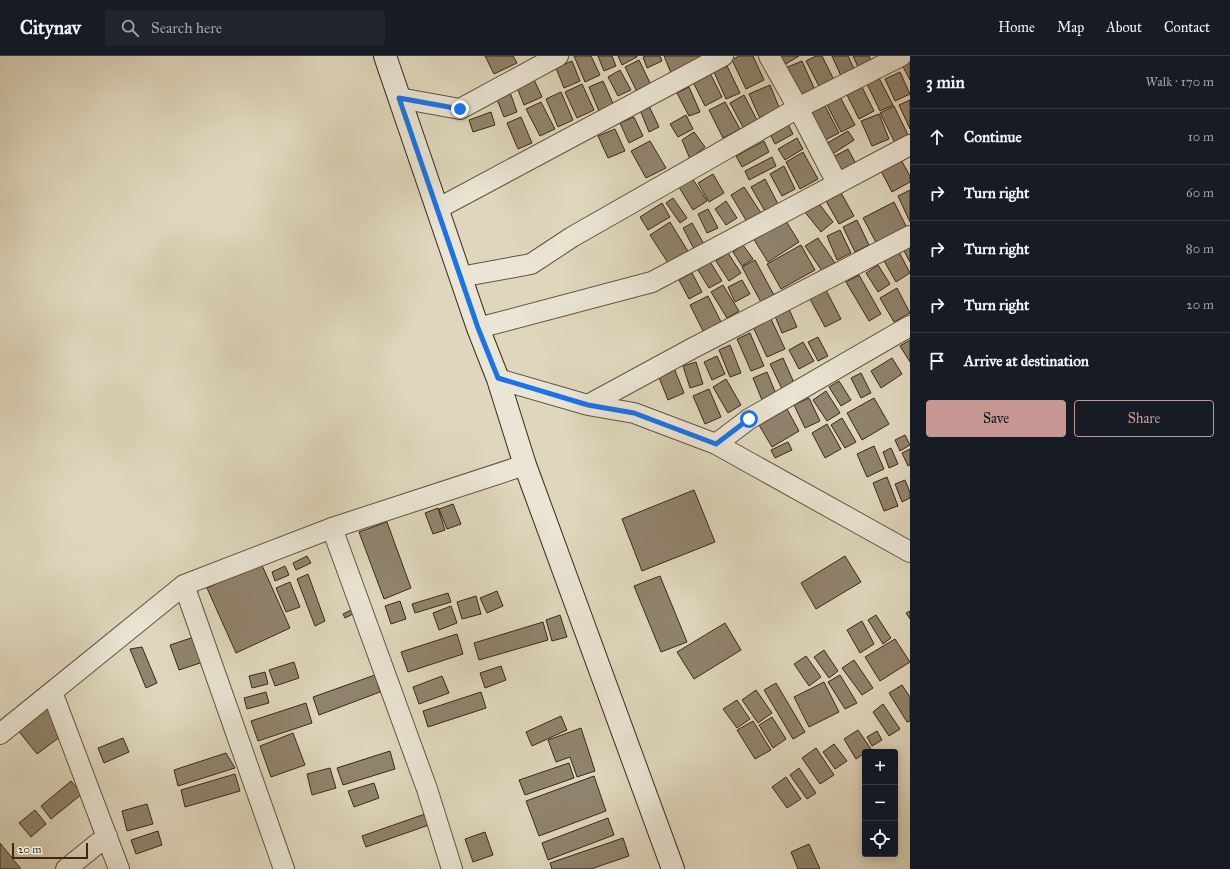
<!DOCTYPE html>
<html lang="en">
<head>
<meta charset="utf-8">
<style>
  :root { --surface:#171b24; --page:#20242c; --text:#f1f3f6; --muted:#9ea1a6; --line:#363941; --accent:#c59692 }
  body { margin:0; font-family:"IM FELL Great Primer",serif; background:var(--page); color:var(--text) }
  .controls { position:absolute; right:12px; bottom:12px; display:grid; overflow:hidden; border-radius:4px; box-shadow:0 2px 10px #0003 }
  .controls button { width:36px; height:36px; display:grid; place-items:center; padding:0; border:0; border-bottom:1px solid var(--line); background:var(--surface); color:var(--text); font:20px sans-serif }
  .scale { position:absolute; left:12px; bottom:10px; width:76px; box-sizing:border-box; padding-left:4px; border:2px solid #3a2917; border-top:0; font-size:11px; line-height:14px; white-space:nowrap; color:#3a2917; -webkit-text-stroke:3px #eae5d4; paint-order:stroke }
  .stop { position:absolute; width:12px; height:12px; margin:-9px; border:3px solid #1a73e8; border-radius:50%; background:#fff }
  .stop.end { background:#1a73e8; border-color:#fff; box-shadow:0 1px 4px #0008 }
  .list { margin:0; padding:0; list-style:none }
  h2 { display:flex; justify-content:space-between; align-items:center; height:52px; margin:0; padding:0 16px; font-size:17px }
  h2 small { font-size:13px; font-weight:400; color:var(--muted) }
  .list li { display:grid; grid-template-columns:26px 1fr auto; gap:12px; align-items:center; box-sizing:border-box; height:56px; padding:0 16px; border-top:1px solid var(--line) }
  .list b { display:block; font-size:15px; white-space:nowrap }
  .list em { font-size:13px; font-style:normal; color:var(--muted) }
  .actions { display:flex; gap:8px; padding:12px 16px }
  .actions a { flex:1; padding:9px 0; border:1px solid var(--accent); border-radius:4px; text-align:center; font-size:14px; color:var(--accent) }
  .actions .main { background:var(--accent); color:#111 }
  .icon { flex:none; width:22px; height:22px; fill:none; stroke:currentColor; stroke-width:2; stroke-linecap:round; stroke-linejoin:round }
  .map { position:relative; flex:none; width:910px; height:813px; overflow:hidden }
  header { display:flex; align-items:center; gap:24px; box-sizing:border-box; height:56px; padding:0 20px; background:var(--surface); border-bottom:1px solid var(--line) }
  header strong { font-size:19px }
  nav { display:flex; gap:22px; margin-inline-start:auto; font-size:14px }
  .search { width:280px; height:36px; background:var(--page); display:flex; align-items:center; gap:10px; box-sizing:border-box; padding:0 14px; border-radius:4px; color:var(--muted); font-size:15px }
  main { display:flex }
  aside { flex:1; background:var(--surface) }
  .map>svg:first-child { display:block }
  .building { fill:#90836d; stroke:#3a2917 }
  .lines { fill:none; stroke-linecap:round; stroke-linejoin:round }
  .street-casing { stroke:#635440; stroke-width:22 }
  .secondary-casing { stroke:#3a2917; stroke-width:24 }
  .street { stroke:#eae5d4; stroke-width:20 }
  .secondary { stroke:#eae5d4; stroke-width:22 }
  .route { stroke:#1a73e8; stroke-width:5 }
</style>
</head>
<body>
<header>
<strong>Citynav</strong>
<div class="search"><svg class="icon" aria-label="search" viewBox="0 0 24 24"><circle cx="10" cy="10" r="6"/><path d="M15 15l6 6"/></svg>Search here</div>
<nav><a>Home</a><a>Map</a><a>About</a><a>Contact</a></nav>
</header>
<main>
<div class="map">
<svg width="910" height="813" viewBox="0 0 910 813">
  <rect width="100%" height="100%" fill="#dfd7bd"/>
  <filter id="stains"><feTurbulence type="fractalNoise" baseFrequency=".005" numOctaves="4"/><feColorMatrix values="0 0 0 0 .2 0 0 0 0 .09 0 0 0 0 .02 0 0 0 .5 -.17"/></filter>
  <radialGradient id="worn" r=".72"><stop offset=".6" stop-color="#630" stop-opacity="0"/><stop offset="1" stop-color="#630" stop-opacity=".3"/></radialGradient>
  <path class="building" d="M485,0H513L517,7L494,18Z
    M574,0H591L600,19L585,26Z
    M598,0H612L616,10L604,15Z
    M618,0H637V1L622,9Z
    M646,0H660L662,5L647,12L643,1Z
    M664,0H704L671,17Z
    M739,0H753L764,24L746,33L732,4Z
    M779,0H799L784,9Z
    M816,0H822L835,26L821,34L806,5Z
    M832,0H848L855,15L842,22Z
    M853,0H869L872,7L859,13Z
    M910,3V24L901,7Z
    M639,4L651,29L637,36L625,11Z
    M572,5L580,25L564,32L556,12Z
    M802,5L815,34L796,42L783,13Z
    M727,10L740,37L726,43L714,16Z
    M620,14L631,34L618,40L608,21Z
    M709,15L722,41L705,50L692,24Z
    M900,16L910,38L895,45L885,23Z
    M531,17L542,41L524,49L514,24Z
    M879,22L893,49L880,55L867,28Z
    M603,25L616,54L601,60L589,31Z
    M582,28L594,54L577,62L565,36Z
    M770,29L781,56L761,65L749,38Z
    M689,31L700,56L689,60L677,37Z
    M862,31L874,55L859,63L847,39Z
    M510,36L517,56L504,61L496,41Z
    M561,36L573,64L558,71L546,43Z
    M744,39L758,66L744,73L730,47Z
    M840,41L855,69L841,76L826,47Z
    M910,44V73L899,49Z
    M541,46L555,73L540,80L526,53Z
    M725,46L740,73L723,82L709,54Z
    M649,50L659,71L649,76L640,54Z
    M825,50L839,77L823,85L809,58Z
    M894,50L910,83L896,89L880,57Z
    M491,56L495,69L473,76L469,64Z
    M879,58L889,83L872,90L861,65Z
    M686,59L693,73L678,81L670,68Z
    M521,61L532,87L518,93L507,67Z
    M634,61L643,80L629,87L620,67Z
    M788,68L793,78L775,88L770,78Z
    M615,73L625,95L608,102L598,80Z
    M848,75L854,84L831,99L824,89Z
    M694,76L705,91L690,103L682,84Z
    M797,82L803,93L785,104L778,93Z
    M650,85L666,112L646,122L631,95Z
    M764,85L769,96L742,111L736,100Z
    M848,93L856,108L841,115L833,101Z
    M803,96L818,123L800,133L786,106Z
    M772,101L776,110L749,124L745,115Z
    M900,102L910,120V126L892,136L880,113Z
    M784,110L795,133L782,140L770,118Z
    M713,118L724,137L709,146L698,127Z
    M690,119L707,145L693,154L677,128Z
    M765,123L779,150L766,157L751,131Z
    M744,131L761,157L747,166L731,139Z
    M910,134V166L898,140Z
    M840,135L854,160L839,168L825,143Z
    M673,142L687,162L680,167L666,147Z
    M726,145L737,162L726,169L715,153Z
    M817,145L833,166L821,176L804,155Z
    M894,146L909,176L879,192L863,162Z
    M662,147L670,161L648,174L640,161Z
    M708,153L718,172L707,177L698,158Z
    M784,162L799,186L768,206L753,182Z
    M857,164L869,189L855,196L843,171Z
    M670,166L689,197L670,210L650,179Z
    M692,167L704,188L694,193L683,172Z
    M840,174L851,197L837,204L827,180Z
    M818,182L835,207L822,215L805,190Z
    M743,189L753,203L742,210L733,196Z
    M801,189L815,214L781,233L767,208Z
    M910,189V206L903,193Z
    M898,194L910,217L896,226L883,203Z
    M728,197L741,217L729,225L716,205Z
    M707,201L722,225L709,232L695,209Z
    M755,204L775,241L762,248L742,211Z
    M878,209L890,228L878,236L866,217Z
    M692,217L702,236L689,243L679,224Z
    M859,219L881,258L869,265L846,226Z
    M742,224L750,238L735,246L728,231Z
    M723,229L739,255L727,262L711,236Z
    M897,232L910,257L894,266L880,242Z
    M826,234L841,263L825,271L810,243Z
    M708,240L722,268L704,277L690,249Z
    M789,253L797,271L782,277L775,260Z
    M771,263L785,293L767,301L753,271Z
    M750,277L764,310L751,315L737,283Z
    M818,281L828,300L818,305L808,286Z
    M910,284V306L900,290Z
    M803,286L814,305L799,313L789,294Z
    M730,289L741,317L730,321L719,294Z
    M717,300L725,318L712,324L704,306Z
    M783,302L795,329L783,335L770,308Z
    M892,302L902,318L881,332L871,315Z
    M696,306L703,328L690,332L683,310Z
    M674,312L684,337L668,344L658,319Z
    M767,316L776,338L762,344L753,322Z
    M861,317L871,337L861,342L851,322Z
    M726,323L741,349L728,357L713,331Z
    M839,325L851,344L841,350L829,331Z
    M709,333L721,361L705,368L693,340Z
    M826,335L840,357L827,365L813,344Z
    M809,342L820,365L805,372L794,349Z
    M874,342L889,368L862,384L847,357Z
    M787,353L799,375L772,391L759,369Z
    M842,362L856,386L845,392L831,369Z
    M827,368L841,393L825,402L812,377Z
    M905,379L910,389L900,395L895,384Z
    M788,386L792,394L775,402L771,394Z
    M874,390L884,413L867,421L857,398Z
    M891,392L898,408L889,412L883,396Z
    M910,393V409L908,410L902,397Z
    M887,421L898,450L884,455L873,427Z
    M905,424L910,436V442L902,446L895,428Z
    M694,434L715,486L642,515L622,463Z
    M453,448L461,468L447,473L439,453Z
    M438,452L445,474L433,478L425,457Z
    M387,466L411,532L384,543L359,476Z
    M307,500L311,507L296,514L293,507Z
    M845,500L861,526L816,553L801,527Z
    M261,507L290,572L236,597L207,532Z
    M285,510L289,519L275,525L272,516Z
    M308,518L325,565L315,570L297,523Z
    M660,520L687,586L661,596L634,530Z
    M290,526L300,551L286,556L276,532Z
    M497,535L503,550L487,557L480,542Z
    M448,537L451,546L415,557L412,548Z
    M476,540L481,558L462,563L457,546Z
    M400,545L406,563L391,568L385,550Z
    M451,550L457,567L439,574L433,557Z
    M351,554L353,558L345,562L343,558Z
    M910,555V563L906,557Z
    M560,559L567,581L552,585L546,564Z
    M876,559L891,582L883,588L868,564Z
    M862,565L874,588L860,597L847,574Z
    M543,566L548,584L479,604L474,587Z
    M725,567L741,594L694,623L677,596Z
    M457,578L463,598L408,616L401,596Z
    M194,581L203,606L179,614L170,589Z
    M895,583L910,606L880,625L865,601Z
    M142,591L157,627L146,632L130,593Z
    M824,594L838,615L829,622L814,601Z
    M806,600L821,621L809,630L794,608Z
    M854,604L873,632L862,639L842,612Z
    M294,606L299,622L275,630L269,614Z
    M501,610L506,624L485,632L480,617Z
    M265,616L268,628L252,632L249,620Z
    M375,619L380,636L319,659L313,641Z
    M840,619L857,647L845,653L828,626Z
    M442,620L449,637L419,648L413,631Z
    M824,626L839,656L809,671L794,641Z
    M776,627L805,676L793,683L764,634Z
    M902,629L910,641V665L907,666L889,637Z
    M756,634L772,657L758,667L742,644Z
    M266,636L269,647L247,653L244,642Z
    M481,636L486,652L428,671L423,655Z
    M737,644L750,663L737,672L723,653Z
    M306,647L312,667L258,685L251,665Z
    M883,648L900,673L889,680L873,656Z
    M48,649L61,680L37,698L17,673Z
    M561,660L567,674L532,690L526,676Z
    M772,661L786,683L773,692L759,669Z
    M753,665L771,694L755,703L737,674Z
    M581,672L595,715L577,721L570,701L556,706L548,684Z
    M858,674L871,693L856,703L844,683Z
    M877,675L882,684L872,690L867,681Z
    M293,677L305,709L271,721L260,690Z
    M123,682L129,696L104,707L98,692Z
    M834,688L847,705L835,713L823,696Z
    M816,692L834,719L820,728L802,702Z
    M390,695L395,713L343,729L337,712Z
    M226,697L235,712L178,730L174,714Z
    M569,707L574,722L525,739L519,724Z
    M330,712L336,732L312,739L307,718Z
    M799,712L816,737L807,743L790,719Z
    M235,718L240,735L185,751L181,734Z
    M594,720L606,755L539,780L526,745Z
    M786,721L801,743L787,752L772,731Z
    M71,725L82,738L51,763L41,750Z
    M374,727L379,742L354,751L348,735Z
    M147,748L153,768L127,775L122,755Z
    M35,754L46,768L31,781L19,767Z
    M425,758L429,769L366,791L362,780Z
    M608,762L614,779L548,804L542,787Z
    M158,775L162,789L136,798L131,784Z
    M485,776L493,799L473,806L465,783Z
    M623,782L629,800L591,813H552L550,807Z
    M0,787L21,813H0Z
    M809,788L820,813H798L791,796Z"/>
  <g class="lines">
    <g class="street-casing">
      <path id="street" d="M769,0L798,52L837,127
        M399,42L460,53L558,0
        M437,153L723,0
        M460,221L531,208L572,181L798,52L901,0
        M478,272L652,226L910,89
        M498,323L588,349L634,357L716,388L910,496
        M588,349L693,292L910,180
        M716,388L749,363L910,270
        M184,529L284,813
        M52,636L119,813
        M0,678L184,529L332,472
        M66,813L107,780
        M452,813L427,733L332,472L525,409"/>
    </g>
    <g class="secondary-casing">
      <path id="secondary" d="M385,0L478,272L498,323L525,409L673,813"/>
    </g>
    <use href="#street" class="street"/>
    <use href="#secondary" class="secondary"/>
  </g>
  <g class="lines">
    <path class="route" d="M460,53L399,42L478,272L498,322L588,349L634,357L716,388L749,363"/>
  </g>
  <rect width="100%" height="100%" filter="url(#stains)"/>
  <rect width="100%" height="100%" fill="url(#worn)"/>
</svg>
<div class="controls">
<button>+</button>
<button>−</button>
<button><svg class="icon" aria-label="locate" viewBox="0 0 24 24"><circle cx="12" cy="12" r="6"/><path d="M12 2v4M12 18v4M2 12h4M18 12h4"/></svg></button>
</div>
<div class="scale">20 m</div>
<div class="stop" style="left:749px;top:363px"></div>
<div class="stop end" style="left:460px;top:53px"></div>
</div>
<aside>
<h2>3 min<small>Walk · 170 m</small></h2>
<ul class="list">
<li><svg class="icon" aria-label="ahead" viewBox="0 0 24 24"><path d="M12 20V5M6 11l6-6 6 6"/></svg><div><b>Continue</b></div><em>10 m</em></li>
<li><svg class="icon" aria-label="right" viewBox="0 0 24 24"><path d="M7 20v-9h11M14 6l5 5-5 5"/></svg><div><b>Turn right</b></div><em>60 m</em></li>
<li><svg class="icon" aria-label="right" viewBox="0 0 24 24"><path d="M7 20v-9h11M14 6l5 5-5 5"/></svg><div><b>Turn right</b></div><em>80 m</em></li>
<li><svg class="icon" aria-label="right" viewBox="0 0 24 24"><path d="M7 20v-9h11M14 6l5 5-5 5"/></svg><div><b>Turn right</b></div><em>20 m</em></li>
<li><svg class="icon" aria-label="arrive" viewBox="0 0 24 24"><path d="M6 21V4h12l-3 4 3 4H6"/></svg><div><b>Arrive at destination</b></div></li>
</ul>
<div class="actions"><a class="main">Save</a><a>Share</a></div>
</aside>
</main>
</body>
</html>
